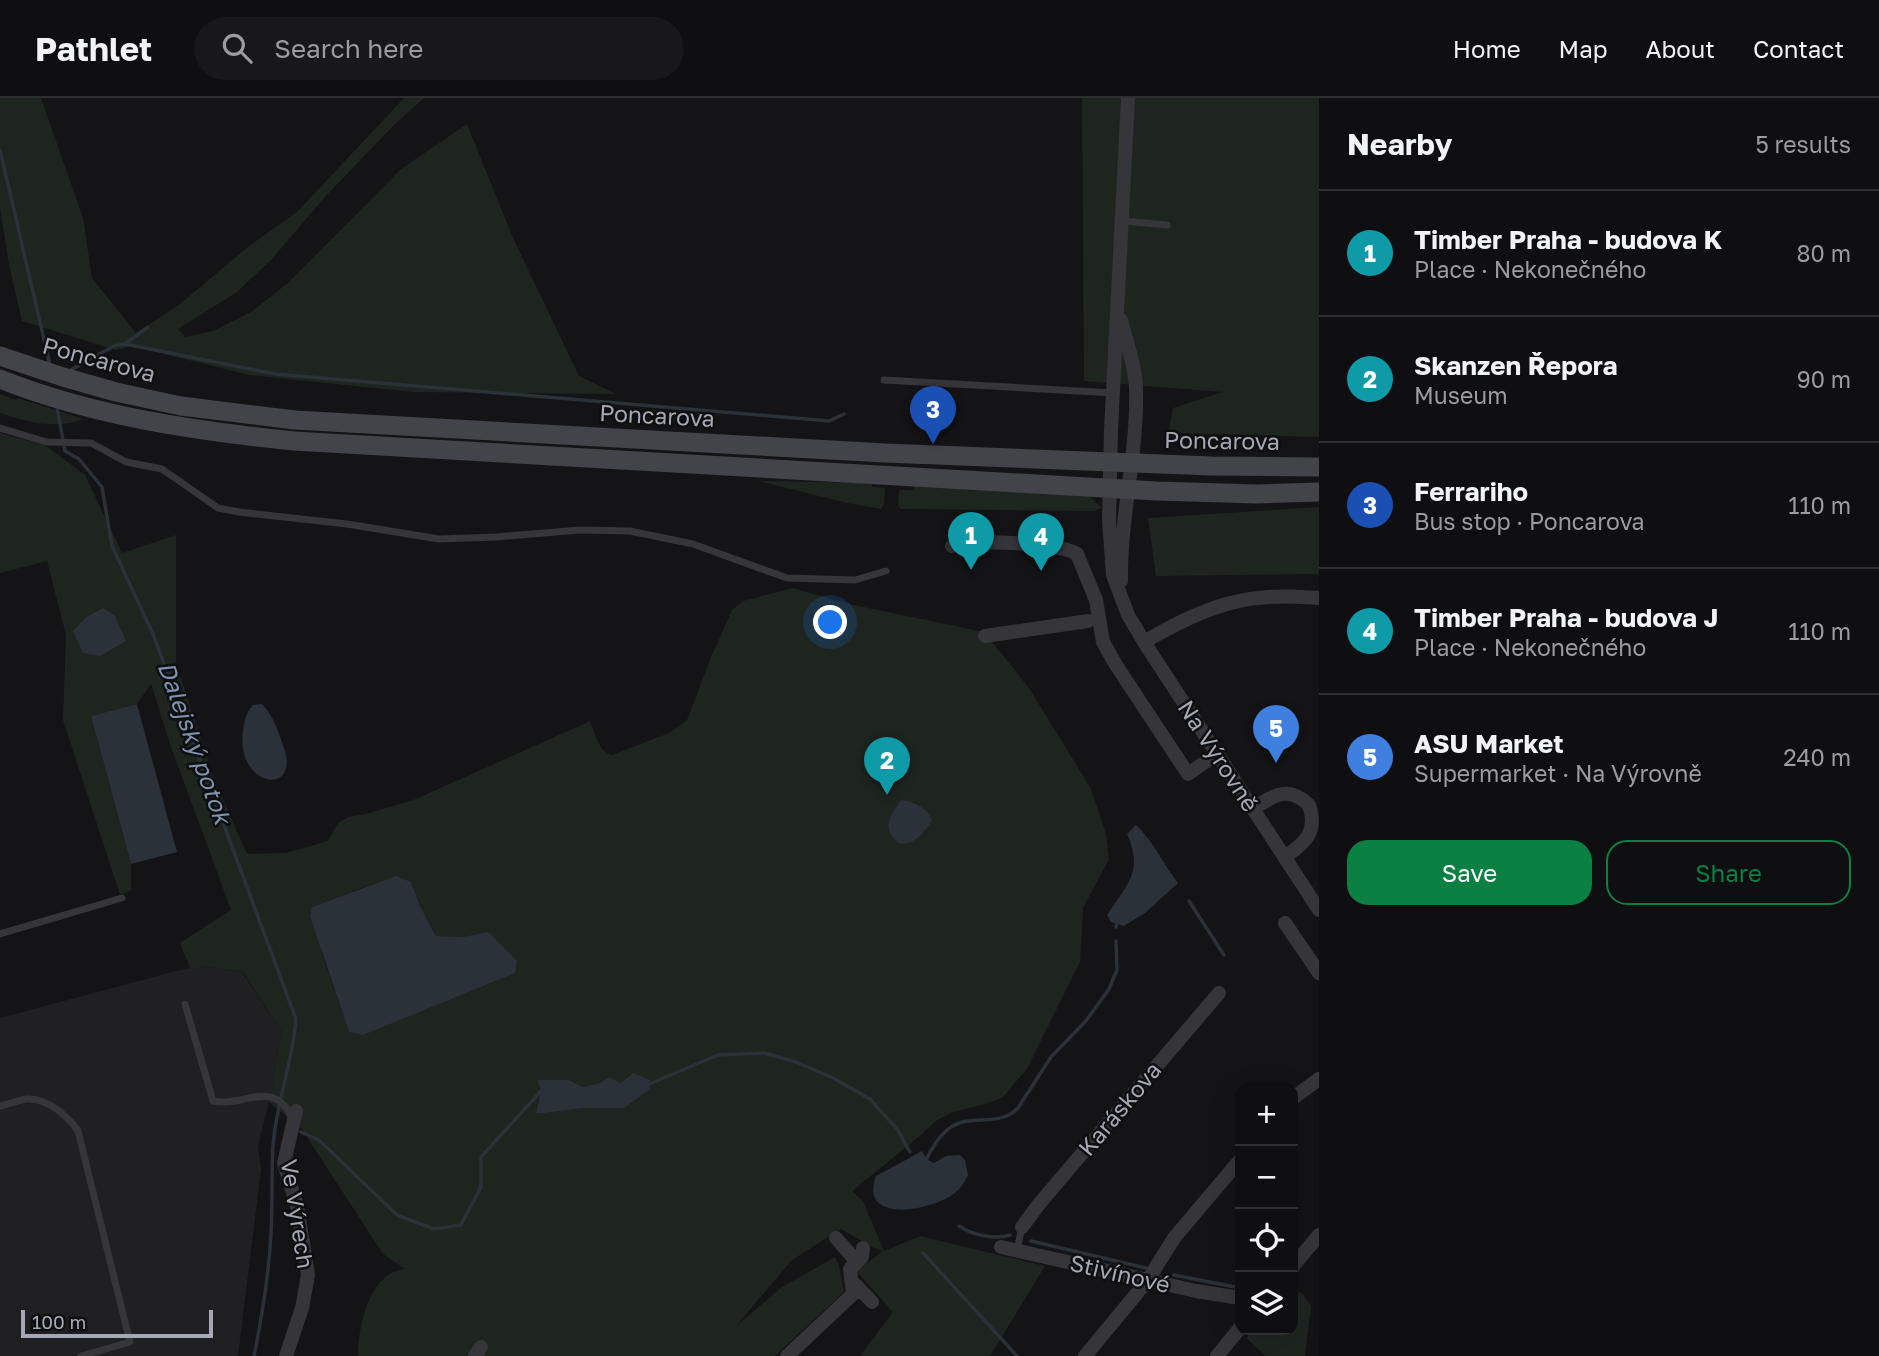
<!DOCTYPE html>
<html lang="en">
<head>
<meta charset="utf-8">
<style>
  :root { --surface:#0f0e10; --page:#181719; --text:#f1f3f6; --muted:#9b9c9f; --line:#2f2e30; --accent:#0b8043 }
  body { margin:0; font-family:"Golos Text",sans-serif; background:var(--page); color:var(--text) }
  .controls { position:absolute; right:21px; bottom:21px; display:grid; overflow:hidden; border-radius:14px; box-shadow:0 7px 28px #0002 }
  .controls button { width:63px; height:63px; display:grid; place-items:center; padding:0; border:0; border-bottom:2px solid var(--line); background:var(--surface); color:var(--text); font:35px sans-serif }
  .scale { position:absolute; left:21px; bottom:18px; width:192px; box-sizing:border-box; padding-left:7px; border:4px solid #a5a8b5; border-top:0; font-size:19px; line-height:24px; white-space:nowrap; color:#a5a8b5; -webkit-text-stroke:5px #0f0f10; paint-order:stroke }
  .you { position:absolute; left:831px; top:525px; width:24px; height:24px; margin:-18px; border:5px solid #fff; border-radius:50%; background:#1a73e8; box-shadow:0 0 0 10px #1a73e833 }
  .badge { display:grid; place-items:center; width:46px; height:46px; border-radius:50%; background:var(--accent); color:#fff; font-size:23px; font-weight:700 }
  .pin { position:absolute; translate:-50% -58px; filter:drop-shadow(0 2px 4px #0008) }
  .pin::after { content:''; position:absolute; top:37px; width:24px; height:21px; background:inherit; clip-path:polygon(0 0,100% 0,50% 100%) }
  .list { margin:0; padding:0; list-style:none }
  h2 { display:flex; justify-content:space-between; align-items:center; height:91px; margin:0; padding:0 28px; font-size:30px }
  h2 small { font-size:23px; font-weight:400; color:var(--muted) }
  .list li { display:grid; grid-template-columns:46px 1fr auto; gap:21px; align-items:center; box-sizing:border-box; height:126px; padding:0 28px; border-top:2px solid var(--line) }
  .list b { display:block; font-size:26px; white-space:nowrap }
  .list p { margin:0; font-size:23px; white-space:nowrap; color:var(--muted) }
  .list em { font-size:23px; font-style:normal; color:var(--muted) }
  .actions { display:flex; gap:14px; padding:21px 28px }
  .actions a { flex:1; padding:16px 0; border:2px solid var(--accent); border-radius:21px; text-align:center; font-size:24px; color:var(--accent) }
  .actions .main { background:var(--accent); color:#fff }
  .icon { flex:none; width:38px; height:38px; fill:none; stroke:currentColor; stroke-width:2; stroke-linecap:round; stroke-linejoin:round }
  .map { position:relative; flex:none; width:1319px; height:1258px; overflow:hidden }
  header { display:flex; align-items:center; gap:42px; box-sizing:border-box; height:98px; padding:0 35px; background:var(--surface); border-bottom:2px solid var(--line) }
  header strong { font-size:33px }
  nav { display:flex; gap:38px; margin-inline-start:auto; font-size:24px }
  .search { width:490px; height:63px; background:var(--page); display:flex; align-items:center; gap:18px; box-sizing:border-box; padding:0 24px; border-radius:38px; color:var(--muted); font-size:26px }
  main { display:flex }
  aside { flex:1; background:var(--surface) }
  .map>svg:first-child { display:block }
  .built { fill:#202022 }
  .green { fill:#1e251f; fill-rule:evenodd }
  .water { fill:#2a3139 }
  .lines { fill:none; stroke-linecap:round; stroke-linejoin:round }
  .stream { stroke:#2a3139; stroke-width:3.5 }
  .lane { stroke:#35353a; stroke-width:7 }
  .street { stroke:#35353a; stroke-width:14 }
  .secondary { stroke:#43444a; stroke-width:19 }
  .labels { text-anchor:middle; stroke-width:5; stroke-linejoin:round; paint-order:stroke }
  .street-label { font-size:23px; fill:#a5a8b5; stroke:#0f0f10 }
  .water-label { font-size:24px; font-style:italic; fill:#7c92b0; stroke:#0f0f10 }
</style>
</head>
<body>
<header>
<strong>Pathlet</strong>
<div class="search"><svg class="icon" aria-label="search" viewBox="0 0 24 24"><circle cx="10" cy="10" r="6"/><path d="M15 15l6 6"/></svg>Search here</div>
<nav><a>Home</a><a>Map</a><a>About</a><a>Contact</a></nav>
</header>
<main>
<div class="map">
<svg width="1319" height="1258" viewBox="0 0 1319 1258">
  <rect width="100%" height="100%" fill="#141315"/>
  <path class="built" d="M206,868L242,874L282,934L269,1004L258,1048L261,1071L238,1258H0V920L176,873Z"/>
  <path class="green" d="M0,0H41L83,120L92,180L136,235L180,206L249,148L297,114L404,0H424L393,28L324,100L272,161L237,194L178,231L185,239L213,233L251,214L289,184L401,71L467,26L513,140L579,278L616,296L413,294L249,277L132,248L116,252L22,223L9,167L0,110Z
    M1082,0H1319V339L1168,335L1173,310L1223,294L1084,283Z
    M0,296L16,302L18,300L83,321C55,332 27,324 0,315Z
    M0,335L45,347L85,377L122,455L176,437V565L214,681L247,756L286,755L328,743L338,725L348,719L366,716L416,701L590,623C595,635 598,653 612,657L669,635L687,622L709,564L732,512L743,503L793,490L849,506L984,534L1029,590L1090,689L1106,735L1109,761L1083,810L1080,864L1027,971L1003,999L986,1006L953,1014L937,1022L921,1037L852,1093L863,1103L884,1153L920,1138L1045,1168L990,1258H860L893,1214L856,1173L883,1153L872,1149L841,1131L792,1162L737,1227L782,1189L835,1159L839,1167L844,1194L775,1258H358C358,1227 370,1174 405,1171L383,1156L301,1030L269,1004L282,934L243,874L206,868L191,872L180,845L231,812L170,646L151,586L137,606L91,618L131,766V792L120,797L63,622L66,537L47,463L0,475ZM411,784L420,808L436,838L462,839L488,834L494,842L349,934L322,856L312,809L376,785ZM609,979L621,985L624,1010H584L536,1016L541,992L538,982H569L583,989L600,985Z
    M758,383L872,385V389L885,390L884,406L881,411L847,405Z
    M914,388L1078,396L1090,399L1102,410L1094,413L901,411L898,408L899,392H913Z
    M1319,409V476L1156,478L1148,420Z
    M1300,1193L1311,1208L1305,1258H1266L1246,1240L1253,1232H1293V1201Z"/>
  <path class="water" d="M103,510L115,518L126,543L100,558L83,555L73,533L86,519Z
    M137,606L177,754L131,766L91,618Z
    M262,606C273,617 279,635 284,650C301,699 235,690 243,632C245,621 246,615 253,607Z
    M901,702C913,703 928,710 932,723C922,736 915,748 898,745C881,729 890,718 901,702Z
    M1136,727C1154,744 1163,766 1178,785L1145,815L1124,828L1111,824L1107,817C1127,786 1144,774 1127,736Z
    M396,778L411,784L420,808L436,838L462,839L488,834L517,863L515,875L363,937L349,934L310,818L312,809Z
    M633,975L650,982V991L624,1010H584L536,1016L541,992L537,982H569L583,989L600,985L609,979L621,985Z
    M922,1053L926,1061L934,1065L946,1058L960,1057L965,1062L968,1077C965,1083 961,1090 955,1095C934,1112 858,1128 876,1078Z"/>
  <g class="lines">
    <path class="stream" d="M0,52L50,267
      M125,246L148,229
      M69,273L114,248L125,246L275,276L829,323L844,316
      M57,309L65,353L79,361L102,389L112,448L153,536L296,921C293,964 276,1005 273,1048C271,1077 273,1106 271,1135C269,1176 262,1218 254,1258
      M1189,803L1224,857
      M1116,829L1118,821
      M647,987L718,957L764,955L796,964L833,980L870,1001L897,1031L910,1054
      M301,1034L319,1042L397,1117L434,1131L461,1127L481,1089V1059L542,992
      M925,1064C930,1053 940,1036 951,1029C972,1015 999,1030 1018,1010L1051,959L1085,924L1109,891L1117,872L1116,843
      M959,1128C972,1137 995,1142 1010,1137
      M1031,1143L1146,1170
      M923,1155L1017,1258
      M1174,1177L1240,1190"/>
    <path class="lane" d="M1123,123L1167,127
      M884,282L1113,295
      M0,330L47,344L91,345L126,364L162,371L218,410L239,414L347,426L439,441L496,439L580,432L630,433L693,446L787,480L855,482L886,473
      M0,836L122,800
      M185,906L213,1003C244,1010 273,979 292,1020
      M0,1008C9,1006 19,1002 27,1001C47,1000 68,1018 78,1033L130,1244L81,1258
      M1017,1152L1022,1129"/>
    <path class="street" d="M1128,0L1111,332L1109,423L1113,477L1128,517L1144,544L1319,812
      M1121,222C1127,245 1135,267 1136,290C1138,355 1120,418 1121,483
      M952,448C970,441 1062,445 1077,456L1096,502L1103,544L1116,567L1188,676L1217,656
      M985,538L1088,523
      M1144,544C1205,508 1247,493 1319,500
      M1253,711C1274,697 1288,687 1309,707C1318,734 1306,744 1285,759
      M1285,825L1319,875
      M1293,1000L1319,981
      M1022,1129L1039,1106L1219,895
      M836,1140L857,1164
      M1001,1149L1196,1193L1240,1200
      M1293,1168L1319,1137
      M851,1182L872,1204
      M286,1258L302,1210L308,1177L297,1108L284,1065L296,1013
      M475,1258L481,1249
      M787,1258L853,1196L850,1171L862,1159L863,1150
      M1085,1258L1148,1182L1174,1140L1240,1062
      M1217,1258L1240,1230"/>
    <path class="secondary" d="M0,258L63,279L116,294L181,308L295,322L885,355L1211,368L1319,369
      M0,281C93,318 195,333 294,343L1156,393L1257,396L1319,394"/>
  </g>
  <g class="labels">
    <g class="street-label">
      <text transform="translate(99 262) rotate(15)" y="8">Poncarova</text>
      <text transform="translate(657 318) rotate(3)" y="8">Poncarova</text>
      <text transform="translate(1222 343) rotate(1)" y="8">Poncarova</text>
      <text transform="translate(1218 658) rotate(57)" y="8">Na Výrovně</text>
      <text transform="translate(1120 1011) rotate(-50)" y="8">Karáskova</text>
      <text transform="translate(297 1116) rotate(81)" y="8">Ve Výrech</text>
      <text transform="translate(1120 1176) rotate(13)" y="8">Stivínové</text>
    </g>
    <g class="water-label">
      <text transform="translate(194 645) rotate(70)" y="8">Dalejský potok</text>
    </g>
  </g>
</svg>
<div class="controls">
<button>+</button>
<button>−</button>
<button><svg class="icon" aria-label="locate" viewBox="0 0 24 24"><circle cx="12" cy="12" r="6"/><path d="M12 2v4M12 18v4M2 12h4M18 12h4"/></svg></button>
<button><svg class="icon" aria-label="layers" viewBox="0 0 24 24"><path d="M12 4l9 5-9 5-9-5zM3 14l9 5 9-5"/></svg></button>
</div>
<div class="scale">100 m</div>
<div class="you"></div>
<div class="pin badge" style="left:971px;top:472px;background:#0f9aa8">1</div>
<div class="pin badge" style="left:887px;top:697px;background:#0f9aa8">2</div>
<div class="pin badge" style="left:933px;top:346px;background:#1a4fb4">3</div>
<div class="pin badge" style="left:1041px;top:473px;background:#0f9aa8">4</div>
<div class="pin badge" style="left:1276px;top:665px;background:#3f7fe0">5</div>
</div>
<aside>
<h2>Nearby<small>5 results</small></h2>
<ul class="list">
<li><span class="badge" style="background:#0f9aa8">1</span><div><b>Timber Praha - budova K</b><p>Place · Nekonečného</p></div><em>80 m</em></li>
<li><span class="badge" style="background:#0f9aa8">2</span><div><b>Skanzen Řepora</b><p>Museum</p></div><em>90 m</em></li>
<li><span class="badge" style="background:#1a4fb4">3</span><div><b>Ferrariho</b><p>Bus stop · Poncarova</p></div><em>110 m</em></li>
<li><span class="badge" style="background:#0f9aa8">4</span><div><b>Timber Praha - budova J</b><p>Place · Nekonečného</p></div><em>110 m</em></li>
<li><span class="badge" style="background:#3f7fe0">5</span><div><b>ASU Market</b><p>Supermarket · Na Výrovně</p></div><em>240 m</em></li>
</ul>
<div class="actions"><a class="main">Save</a><a>Share</a></div>
</aside>
</main>
</body>
</html>
